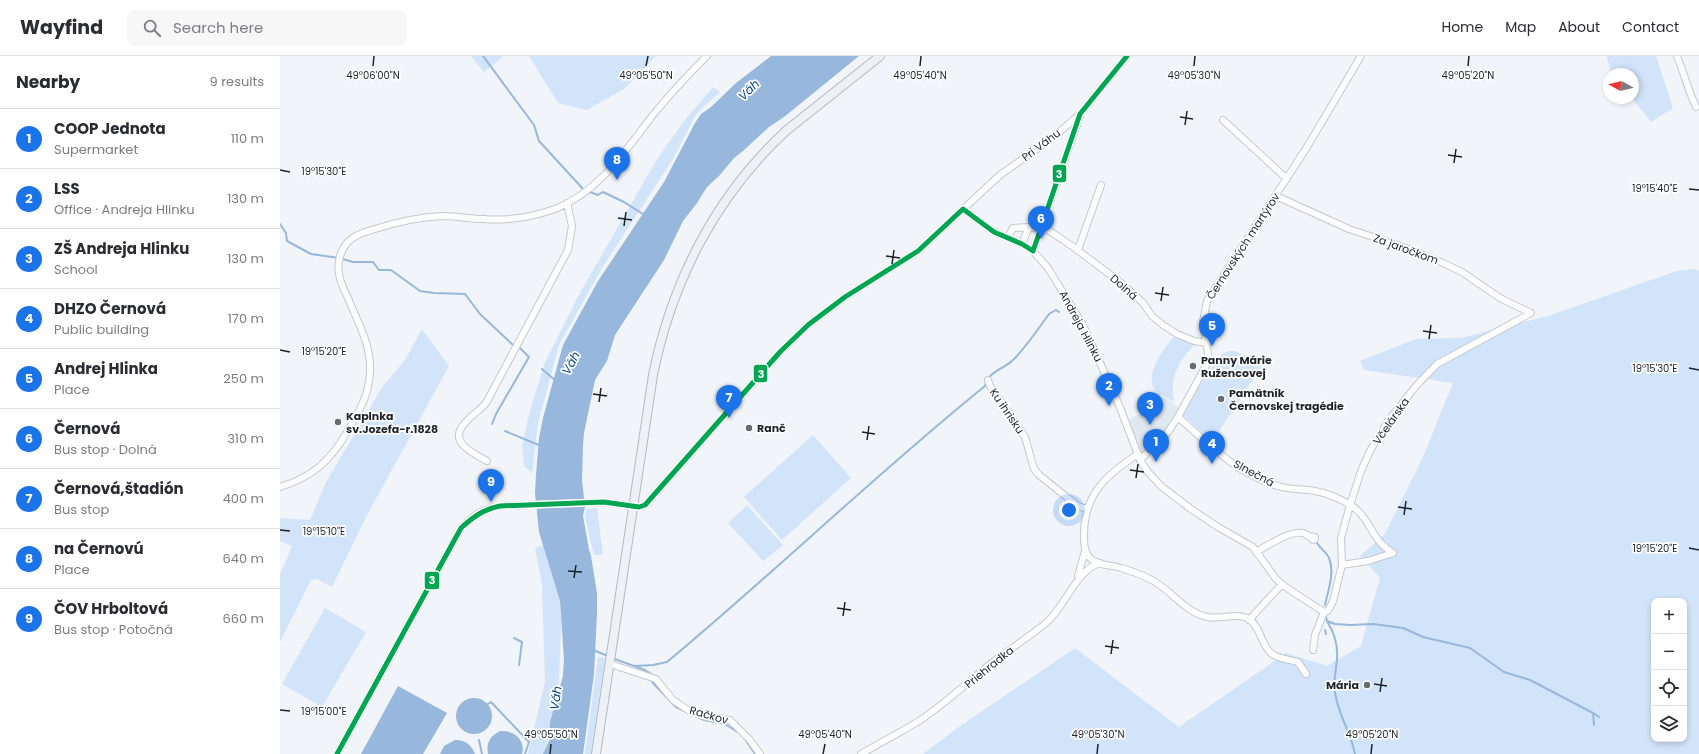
<!DOCTYPE html>
<html lang="en">
<head>
<meta charset="utf-8">
<style>
  :root { --surface:#fff; --page:#f7f7f7; --text:#2b2b33; --muted:#7c7c81; --line:#e1e1e2; --accent:#1a73e8 }
  body { margin:0; font-family:Poppins,sans-serif; background:var(--page); color:var(--text) }
  .controls { position:absolute; right:12px; bottom:12px; display:grid; overflow:hidden; border-radius:8px; box-shadow:0 2px 6px #0003 }
  .controls button { width:36px; height:36px; display:grid; place-items:center; padding:0; border:0; border-bottom:1px solid var(--line); background:var(--surface); color:var(--text); font:20px sans-serif }
  .compass { position:absolute; left:1323px; top:12px; width:36px; height:36px; border-radius:50%; background:var(--surface); box-shadow:0 2px 6px #0003; rotate:278deg }
  .you { position:absolute; left:789px; top:454px; width:14px; height:14px; margin:-10px; border:3px solid #fff; border-radius:50%; background:#1a73e8; box-shadow:0 0 0 6px #1a73e833 }
  .badge { display:grid; place-items:center; width:26px; height:26px; border-radius:50%; background:var(--accent); color:#fff; font-size:13px; font-weight:700 }
  .pin { position:absolute; translate:-50% -33px; filter:drop-shadow(0 1px 2px #0008) }
  .pin::after { content:''; position:absolute; top:21px; width:14px; height:12px; background:inherit; clip-path:polygon(0 0,100% 0,50% 100%) }
  .list { margin:0; padding:0; list-style:none }
  h2 { display:flex; justify-content:space-between; align-items:center; height:52px; margin:0; padding:0 16px; font-size:17px }
  h2 small { font-size:13px; font-weight:400; color:var(--muted) }
  .list li { display:grid; grid-template-columns:26px 1fr auto; gap:12px; align-items:center; box-sizing:border-box; height:60px; padding:0 16px; border-top:1px solid var(--line) }
  .list b { display:block; font-size:15px; white-space:nowrap }
  .list p { margin:0; font-size:13px; white-space:nowrap; color:var(--muted) }
  .list em { font-size:13px; font-style:normal; color:var(--muted) }
  .icon { flex:none; width:22px; height:22px; fill:none; stroke:currentColor; stroke-width:2; stroke-linecap:round; stroke-linejoin:round }
  .map { position:relative; flex:none; width:1419px; height:698px; overflow:hidden }
  header { display:flex; align-items:center; gap:24px; box-sizing:border-box; height:56px; padding:0 20px; background:var(--surface); border-bottom:1px solid var(--line) }
  header strong { font-size:19px }
  nav { display:flex; gap:22px; margin-inline-start:auto; font-size:14px }
  .search { width:280px; height:36px; background:var(--page); display:flex; align-items:center; gap:10px; box-sizing:border-box; padding:0 14px; border-radius:8px; color:var(--muted); font-size:15px }
  main { display:flex }
  aside { flex:1; background:var(--surface) }
  .map>svg:first-child { display:block }
  .built { fill:#e0e8f2 }
  .green { fill:#d1e4fa; fill-rule:evenodd }
  .water { fill:#97b7dd }
  .lines { fill:none; stroke-linecap:round; stroke-linejoin:round }
  .stream { stroke:#97b7dd; stroke-width:2 }
  .minor-casing { stroke:#c5c9cf; stroke-width:8 }
  .major-casing { stroke:#b1bac4; stroke-width:10 }
  .minor { stroke:#fdfdfe; stroke-width:6 }
  .major { stroke:#edf1f5; stroke-width:8 }
  .bus-1-casing { stroke:#fff; stroke-width:8 }
  .bus-1 { stroke:#00a651; stroke-width:5 }
  .ticks { fill:none; stroke:#1e232a; stroke-width:1.5 }
  .poi-dot { fill:#686c72; stroke:#fff; stroke-width:1.5 }
  .labels { text-anchor:middle; stroke-width:3.5; stroke-linejoin:round; paint-order:stroke }
  .street-label { font-size:11px; fill:#1e232a; stroke:#fff }
  .poi-label { font-size:11px; font-weight:bold; fill:#1e232a; stroke:#fff; text-anchor:start }
  .water-label { font-size:12px; font-style:italic; fill:#024888; stroke:#fff }
  .ticks-label { font-size:10px; text-anchor:middle; fill:#1e232a; stroke:#fff; stroke-width:3.5; stroke-linejoin:round; paint-order:stroke }
  .line-badge { stroke:#fff; stroke-width:1.5 }
  .badge-label { font-size:11px; text-anchor:middle; font-weight:bold; fill:#fff }
</style>
</head>
<body>
<header>
<strong>Wayfind</strong>
<div class="search"><svg class="icon" aria-label="search" viewBox="0 0 24 24"><circle cx="10" cy="10" r="6"/><path d="M15 15l6 6"/></svg>Search here</div>
<nav><a>Home</a><a>Map</a><a>About</a><a>Contact</a></nav>
</header>
<main>
<aside>
<h2>Nearby<small>9 results</small></h2>
<ul class="list">
<li><span class="badge">1</span><div><b>COOP Jednota</b><p>Supermarket</p></div><em>110 m</em></li>
<li><span class="badge">2</span><div><b>LSS</b><p>Office · Andreja Hlinku</p></div><em>130 m</em></li>
<li><span class="badge">3</span><div><b>ZŠ Andreja Hlinku</b><p>School</p></div><em>130 m</em></li>
<li><span class="badge">4</span><div><b>DHZO Černová</b><p>Public building</p></div><em>170 m</em></li>
<li><span class="badge">5</span><div><b>Andrej Hlinka</b><p>Place</p></div><em>250 m</em></li>
<li><span class="badge">6</span><div><b>Černová</b><p>Bus stop · Dolná</p></div><em>310 m</em></li>
<li><span class="badge">7</span><div><b>Černová,štadión</b><p>Bus stop</p></div><em>400 m</em></li>
<li><span class="badge">8</span><div><b>na Černovú</b><p>Place</p></div><em>640 m</em></li>
<li><span class="badge">9</span><div><b>ČOV Hrboltová</b><p>Bus stop · Potočná</p></div><em>660 m</em></li>
</ul>
</aside>
<div class="map">
<svg width="1419" height="698" viewBox="0 0 1419 698">
  <rect width="100%" height="100%" fill="#f1f4f8"/>
  <path class="built" d="M882,339L899,352L885,375L862,400L849,364L873,350Z"/>
  <path class="green" d="M191,0H221L223,1L204,16Z
    M249,0H376L344,33L307,54L278,47Z
    M1327,0H1376L1393,52L1371,66L1352,42L1353,18H1334L1330,13Z
    M433,31L440,36L420,54L414,62L393,103L322,212L279,289L258,367L252,417L244,410L242,390L251,351L265,306L301,235L376,105L404,65Z
    M1415,213L1419,215V698H643L676,673L795,592L899,671L1006,597L1047,610L1081,590L1100,522L1080,500L1105,478L1143,401L1173,327L1084,314L1080,305L1136,283L1181,282L1268,260L1397,215ZM1374,545H1404V683H1374Z
    M142,273L169,310L87,459L52,531L37,523L31,524L0,586V519L12,490L0,485V462L30,464L46,426L103,330L125,304Z
    M894,280L915,288C897,308 890,319 894,346L881,338L879,340C876,336 872,331 872,326C870,310 885,292 894,280Z
    M950,295H955L982,309L932,386L902,358L936,304L943,297Z
    M533,379L571,422L502,484L464,441Z
    M467,449L503,489L483,505L448,467Z
    M317,452L323,499H314L305,461L306,453Z
    M264,489L279,533L281,568L279,624L272,670L264,698H248L265,626L262,528L255,492Z
    M45,552L86,576L42,651L2,628Z
    M318,601L325,602L311,698H305Z"/>
  <path class="water" d="M491,0H579L504,61L489,71L463,95L454,102L439,120L427,131L417,147L403,165L384,204L335,279L327,305L315,324L304,377L303,389L302,424L305,451L303,460L309,494L311,500L317,537V557L314,618L303,698H263L269,685L270,666L283,620L284,603L280,545L259,476L255,437L256,419L259,382L263,362L283,289L318,225L384,126L415,67L421,58L431,51L456,27Z
    M118,630L167,657L143,698H81Z
    M176 660a18 18 0 1 1 36 0a18 18 0 1 1-36 0Z
    M220,675C234,674 246,684 242,698H208C206,687 210,680 220,675Z
    M175,684C185,684 191,688 195,698H160L164,690Z"/>
  <g class="lines">
    <path class="stream" d="M203,0L254,69L259,85L304,134L318,139L323,136L344,146L366,160
      M0,168L6,177L7,185L31,198L59,202L73,206H93L99,214H111L140,235L154,237L185,238L200,258L233,289
      M240,292L249,301
      M262,313L276,325
      M212,368L216,358L249,301
      M225,375L261,390
      M1037,487C1040,492 1047,497 1049,502C1055,516 1048,535 1045,549
      M1046,561L1047,565L1055,568L1070,569L1093,568L1123,572L1143,581L1190,592L1224,616L1250,624L1313,657L1314,669
      M1047,565C1054,576 1058,590 1057,603C1056,615 1053,625 1055,637C1058,658 1071,677 1075,698
      M1045,574L1046,578
      M234,582L242,586L239,609
      M313,594L328,600
      M332,602L365,614L371,618
      M355,610L373,609L387,606C495,516 596,418 705,330C708,315 725,313 734,303C746,291 759,272 769,258L776,254L779,256
      M372,626L396,651L424,664L445,668L459,677
      M208,648L211,646L249,686L245,698
      M1313,657L1319,661
      M465,683L475,698
      M199,684L202,698"/>
    <g class="minor-casing">
      <path id="minor" d="M1397,0C1404,17 1408,34 1416,51
        M943,64L1007,123
        M996,140L1069,173L1126,192L1163,207L1182,216L1220,242L1251,257
        M683,153L714,176L742,188L753,195L768,212L803,269L839,349L860,404L868,416L882,431L911,453L938,471L973,491L996,523L1007,532L1044,556L1048,555L1053,545L1062,509L1061,482L1070,449L1081,415L1090,395L1108,365L1136,330L1157,308L1251,257
        M727,182L733,172L749,171
        M742,188L749,171L768,174L792,190L840,226L863,247L872,260L883,269L897,278L914,285L927,287
        M798,194L821,129
        M753,195L800,60
        M708,324L710,330L745,381L754,413L759,419L798,450L807,453
        M898,361C928,388 959,419 998,430C1010,434 1023,433 1035,435C1047,437 1058,442 1069,448C1092,462 1090,484 1113,497
        M858,398C826,419 804,438 804,479C804,487 804,496 810,502C818,510 832,509 841,512C852,515 862,519 872,524C891,534 906,557 927,561C941,564 956,556 969,563C981,571 981,590 992,598C1000,603 1010,604 1018,606L1026,618
        M860,404L888,376L898,361L929,304L923,266L927,245L1027,91L1081,0
        M207,405C193,397 167,386 185,367C191,359 200,355 206,347L288,194L292,170L287,147
        M0,431C32,421 49,406 66,378C78,358 90,338 90,314C91,288 77,265 68,242C64,234 60,226 59,218C57,208 60,195 67,187C74,179 85,176 95,173C117,166 140,161 163,160C176,160 190,163 203,163C227,165 252,161 275,153C319,136 345,95 373,59C390,38 408,19 427,0
        M976,496C987,490 1010,474 1023,477C1027,478 1030,481 1033,484L1035,483V481L1029,480
        M1062,509L1088,505L1113,497
        M798,520L805,495
        M969,564L1002,528
        M1033,594L1035,579L1044,556
        M330,608L376,623L393,644L411,656L424,660L450,664L470,684L480,698
        M57,698L181,472C193,460 203,452 220,450L324,446L359,451L365,449L500,296L528,269L565,241L638,195L720,119L774,81L800,58L847,0
        M581,698C601,686 622,676 642,663C667,646 689,625 713,606C730,593 749,581 766,567C786,550 796,514 820,507"/>
    </g>
    <g class="major-casing">
      <path id="major" d="M316,698L373,319C392,225 436,139 507,74L600,0"/>
    </g>
    <use href="#minor" class="minor"/>
    <use href="#major" class="major"/>
    <g class="bus-1-casing">
      <path id="bus-1" d="M57,698L181,472C193,461 204,453 220,450L324,446L359,451L365,449L500,296L528,269L565,241L638,195L683,153L714,176L742,188L753,195L800,58L847,0"/>
    </g>
    <use href="#bus-1" class="bus-1"/>
  </g>
  <path class="ticks" d="M93,10L94,0M366,10L368,0M640,10L641,0M914,10L915,0M1188,10L1189,0M900,61L913,63M905,69L907,55M1168,99L1182,101M1174,107L1176,93M0,114L10,116M1409,133L1419,134M338,162L352,164M344,170L346,156M606,200L620,202M612,208L614,194M875,237L889,239M881,245L883,231M1143,275L1157,277M1149,283L1151,269M0,294L10,296M1409,312L1419,314M313,338L327,340M319,346L321,332M582,376L595,378M587,384L589,370M850,414L864,416M856,422L858,408M1118,451L1132,453M1124,459L1126,445M0,474L10,475M1409,492L1419,494M288,515L302,516M294,522L296,509M557,552L571,554M563,560L565,546M825,590L839,592M831,598L833,584M1094,628L1107,630M1100,636L1102,622M0,654L10,655M270,698L271,688M543,698L545,688M817,698L818,688M1091,698L1092,688"/>
  <g class="poi-dot">
    <circle cx="913" cy="310" r="4"/>
    <circle cx="941" cy="343" r="4"/>
    <circle cx="58" cy="366" r="4"/>
    <circle cx="469" cy="372" r="4"/>
    <circle cx="1087" cy="629" r="4"/>
  </g>
  <g class="labels">
    <g class="street-label">
      <text transform="translate(761 89) rotate(-37)" y="4">Pri Váhu</text>
      <text transform="translate(963 190) rotate(-57)" y="4">Černovských martýrov</text>
      <text transform="translate(1126 193) rotate(20)" y="4">Za jaročkom</text>
      <text transform="translate(844 231) rotate(41)" y="4">Dolná</text>
      <text transform="translate(801 270) rotate(62)" y="4">Andreja Hlinku</text>
      <text transform="translate(727 355) rotate(56)" y="4">Ku ihrisku</text>
      <text transform="translate(1111 365) rotate(-55)" y="4">Včelárska</text>
      <text transform="translate(974 417) rotate(28)" y="4">Slnečná</text>
      <text transform="translate(709 611) rotate(-39)" y="4">Priehradka</text>
      <text transform="translate(429 659) rotate(16)" y="4">Račkov</text>
    </g>
    <g class="poi-label">
      <text x="921" y="308">Panny Márie<tspan x="921" dy="13">Ružencovej</tspan></text>
      <text x="949" y="341">Pamätník<tspan x="949" dy="13">Černovskej tragédie</tspan></text>
      <text x="66" y="364">Kaplnka<tspan x="66" dy="13">sv.Jozefa-r.1828</tspan></text>
      <text x="477" y="376">Ranč</text>
      <text x="1079" y="633" text-anchor="end">Mária</text>
    </g>
    <g class="water-label">
      <text transform="translate(469 34) rotate(-44)" y="4">Váh</text>
      <text transform="translate(291 307) rotate(-61)" y="4">Váh</text>
      <text transform="translate(276 642) rotate(-82)" y="4">Váh</text>
    </g>
  </g>
  <g class="ticks-label">
    <text x="93" y="23">49°06'00"N</text>
    <text x="366" y="23">49°05'50"N</text>
    <text x="640" y="23">49°05'40"N</text>
    <text x="914" y="23">49°05'30"N</text>
    <text x="1188" y="23">49°05'20"N</text>
    <text x="44" y="119">19°15'30"E</text>
    <text x="1375" y="136">19°15'40"E</text>
    <text x="44" y="299">19°15'20"E</text>
    <text x="1375" y="316">19°15'30"E</text>
    <text x="44" y="479">19°15'10"E</text>
    <text x="1375" y="496">19°15'20"E</text>
    <text x="44" y="659">19°15'00"E</text>
    <text x="271" y="682">49°05'50"N</text>
    <text x="545" y="682">49°05'40"N</text>
    <text x="818" y="682">49°05'30"N</text>
    <text x="1092" y="682">49°05'20"N</text>
  </g>
  <g class="line-badge">
    <rect x="772" y="108" width="15" height="19" rx="4" fill="#00a651"/>
    <rect x="473" y="308" width="15" height="19" rx="4" fill="#00a651"/>
    <rect x="144" y="515" width="16" height="19" rx="4" fill="#00a651"/>
  </g>
  <g class="badge-label">
    <text x="779" y="122">3</text>
    <text x="481" y="322">3</text>
    <text x="152" y="528">3</text>
  </g>
</svg>
<div class="controls">
<button>+</button>
<button>−</button>
<button><svg class="icon" aria-label="locate" viewBox="0 0 24 24"><circle cx="12" cy="12" r="6"/><path d="M12 2v4M12 18v4M2 12h4M18 12h4"/></svg></button>
<button><svg class="icon" aria-label="layers" viewBox="0 0 24 24"><path d="M12 4l9 5-9 5-9-5zM3 14l9 5 9-5"/></svg></button>
</div>
<svg class="compass" viewBox="-18 -18 36 36"><path d="M0-13l5 13h-10z" fill="#e53935"/><path d="M0 13l5-13h-10z" fill="#7c7c81"/></svg>
<div class="you"></div>
<div class="pin badge" style="left:876px;top:406px">1</div>
<div class="pin badge" style="left:829px;top:350px">2</div>
<div class="pin badge" style="left:870px;top:369px">3</div>
<div class="pin badge" style="left:932px;top:408px">4</div>
<div class="pin badge" style="left:932px;top:290px">5</div>
<div class="pin badge" style="left:761px;top:183px">6</div>
<div class="pin badge" style="left:449px;top:362px">7</div>
<div class="pin badge" style="left:337px;top:124px">8</div>
<div class="pin badge" style="left:211px;top:446px">9</div>
</div>
</main>
</body>
</html>
